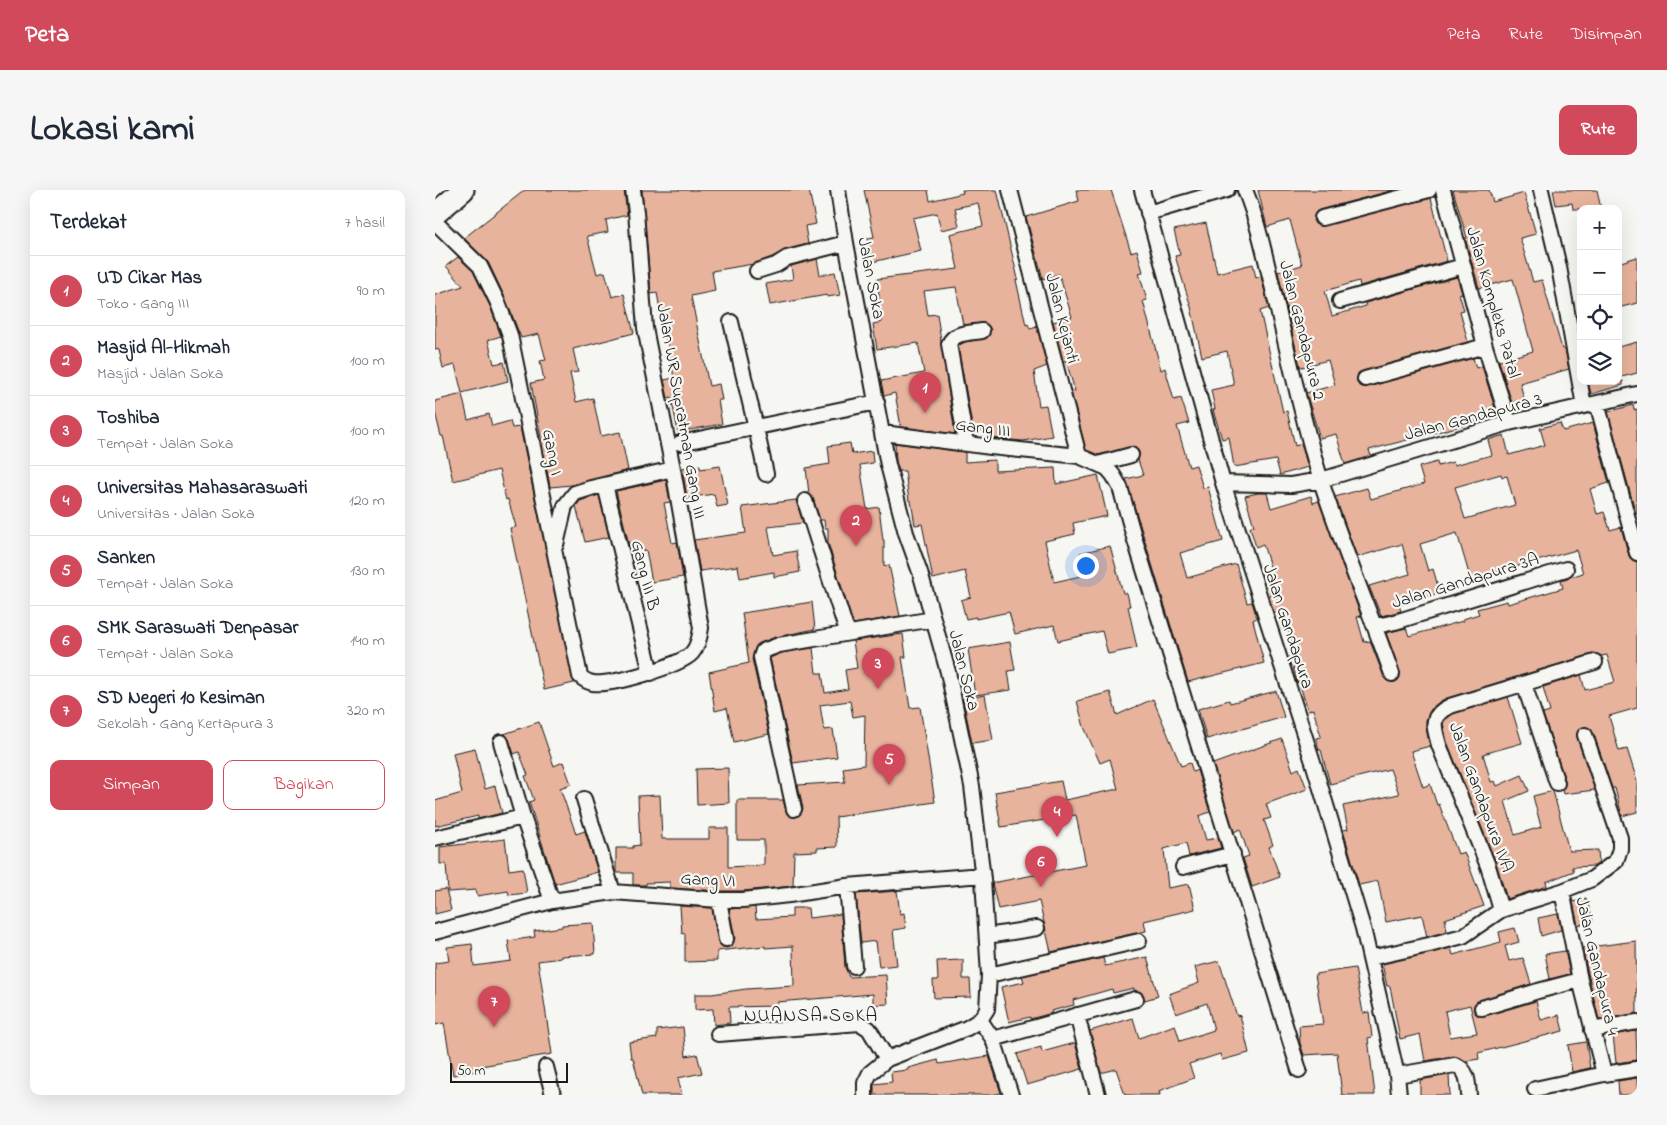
<!DOCTYPE html>
<html lang="id">
<head>
<meta charset="utf-8">
<style>
  :root { --surface:#fff; --page:#f6f6f7; --text:#1f2937; --muted:#747a83; --line:#e0e1e3; --accent:#d1495b }
  body { margin:0; font-family:"Indie Flower",sans-serif; background:var(--page); color:var(--text) }
  .controls { position:absolute; right:15px; top:15px; display:grid; overflow:hidden; border-radius:10px; box-shadow:0 5px 20px #0002 }
  .controls button { width:45px; height:45px; display:grid; place-items:center; padding:0; border:0; border-bottom:1px solid var(--line); background:var(--surface); color:var(--text); font:25px sans-serif }
  .scale { position:absolute; left:15px; bottom:12px; width:118px; box-sizing:border-box; padding-left:5px; border:2px solid #1c1c1c; border-top:0; font-size:14px; line-height:18px; white-space:nowrap; color:#1c1c1c; -webkit-text-stroke:4px #f6f6f2; paint-order:stroke }
  .you { position:absolute; left:650px; top:375px; width:18px; height:18px; margin:-12px; border:4px solid #fff; border-radius:50%; background:#1a73e8; box-shadow:0 0 0 8px #1a73e833 }
  .badge { display:grid; place-items:center; width:32px; height:32px; border-radius:50%; background:var(--accent); color:#fff; font-size:16px; font-weight:700 }
  .pin { position:absolute; translate:-50% -41px; filter:drop-shadow(0 1px 2px #0008) }
  .pin::after { content:''; position:absolute; top:26px; width:18px; height:15px; background:inherit; clip-path:polygon(0 0,100% 0,50% 100%) }
  .list { margin:0; padding:0; list-style:none }
  h2 { display:flex; justify-content:space-between; align-items:center; height:65px; margin:0; padding:0 20px; font-size:21px }
  h2 small { font-size:16px; font-weight:400; color:var(--muted) }
  .list li { display:grid; grid-template-columns:32px 1fr auto; gap:15px; align-items:center; box-sizing:border-box; height:70px; padding:0 20px; border-top:1px solid var(--line) }
  .list b { display:block; font-size:19px; white-space:nowrap }
  .list p { margin:0; font-size:16px; white-space:nowrap; color:var(--muted) }
  .list em { font-size:16px; font-style:normal; color:var(--muted) }
  .actions { display:flex; gap:10px; padding:15px 20px }
  .actions a { flex:1; padding:11px 0; border:1px solid var(--accent); border-radius:10px; text-align:center; font-size:18px; color:var(--accent) }
  .actions .main { background:var(--accent); color:#fff }
  .icon { flex:none; width:28px; height:28px; fill:none; stroke:currentColor; stroke-width:2; stroke-linecap:round; stroke-linejoin:round }
  .map { position:relative; flex:none; width:1202px; height:905px; overflow:hidden; border-radius:10px }
  header { display:flex; align-items:center; gap:30px; box-sizing:border-box; height:70px; padding:0 25px; background:var(--accent); color:#fff }
  header strong { font-size:24px }
  nav { display:flex; gap:28px; margin-inline-start:auto; font-size:18px }
  .intro { display:flex; align-items:center; justify-content:space-between; box-sizing:border-box; height:120px; padding:0 30px }
  h1 { margin:0; font-size:35px }
  .button { padding:12px 22px; border-radius:10px; background:var(--accent); color:#fff; font-size:18px; font-weight:700 }
  main { display:flex; gap:30px; padding:0 30px }
  aside { flex:1; background:var(--surface); border-radius:10px; box-shadow:0 5px 20px #0002 }
  .map>svg:first-child { display:block }
  .building { fill:#e8b39c; stroke:#1c1c1c; fill-rule:evenodd }
  .lines { fill:none; stroke-linecap:round; stroke-linejoin:round }
  .street-casing { stroke:#1c1c1c; stroke-width:18 }
  .primary-casing { stroke:#1c1c1c; stroke-width:25 }
  .street { stroke:#f6f6f2; stroke-width:14 }
  .primary { stroke:#f6f6f2; stroke-width:21 }
  .labels { text-anchor:middle; stroke-width:4.5; stroke-linejoin:round; paint-order:stroke }
  .street-label { font-size:18px; fill:#1c1c1c; stroke:#f6f6f2 }
  .neighbourhood-label { font-size:19px; letter-spacing:1px; fill:#1c1c1c; stroke:#f6f6f2 }
</style>
</head>
<body>
<header>
<strong>Peta</strong>
<nav><a>Peta</a><a>Rute</a><a>Disimpan</a></nav>
</header>
<div class="intro"><h1>Lokasi kami</h1><a class="button">Rute</a></div>
<main>
<aside>
<h2>Terdekat<small>7 hasil</small></h2>
<ul class="list">
<li><span class="badge">1</span><div><b>UD Cikar Mas</b><p>Toko · Gang III</p></div><em>90 m</em></li>
<li><span class="badge">2</span><div><b>Masjid Al-Hikmah</b><p>Masjid · Jalan Soka</p></div><em>100 m</em></li>
<li><span class="badge">3</span><div><b>Toshiba</b><p>Tempat · Jalan Soka</p></div><em>100 m</em></li>
<li><span class="badge">4</span><div><b>Universitas Mahasaraswati</b><p>Universitas · Jalan Soka</p></div><em>120 m</em></li>
<li><span class="badge">5</span><div><b>Sanken</b><p>Tempat · Jalan Soka</p></div><em>130 m</em></li>
<li><span class="badge">6</span><div><b>SMK Saraswati Denpasar</b><p>Tempat · Jalan Soka</p></div><em>140 m</em></li>
<li><span class="badge">7</span><div><b>SD Negeri 10 Kesiman</b><p>Sekolah · Gang Kertapura 3</p></div><em>320 m</em></li>
</ul>
<div class="actions"><a class="main">Simpan</a><a>Bagikan</a></div>
</aside>
<div class="map">
<svg width="1202" height="905" viewBox="0 0 1202 905">
  <rect width="100%" height="100%" fill="#f6f6f2"/>
  <filter id="ink" filterUnits="userSpaceOnUse"><feTurbulence type="fractalNoise" baseFrequency=".02" numOctaves="2"/><feDisplacementMap in="SourceGraphic" scale="10" xChannelSelector="R" yChannelSelector="G"/><feConvolveMatrix kernelMatrix="1 2 1 2 8 2 1 2 1" color-interpolation-filters="sRGB"/></filter>
  <g filter="url(#ink)">
    <path class="building" d="M90,0H189L192,25L171,30L173,42L152,46L162,84L170,82L177,107L189,104L199,143L138,159L143,182L135,183L141,212L158,208L166,246L185,242L193,280L137,295L115,297L96,193L109,190L105,171L111,170L104,144L86,148L71,110L53,72L29,48Z
      M207,0H374L381,34L370,36L373,54L350,60L337,67L318,74L277,81L280,101L256,106L274,196L284,194L287,210H283L287,234L243,242L236,207L233,208L229,190L239,188L232,152H231L222,103L216,104Z
      M429,0H493L495,11L528,3L527,0H562L583,89L581,90L591,135L593,134L595,139L602,137L612,176L599,181L604,216L611,215L617,246L588,251L554,248V239L538,241L523,156L530,152L552,148L556,140L554,136L550,133L528,135L521,97L489,101L493,125L502,124L520,244L466,237L460,203L449,206L446,191L489,183L483,153L442,159L438,134L447,132L442,89L523,79L515,44L548,36L543,13L520,18L524,36L506,40L502,23L478,28L486,61L437,72L433,48L439,47Z
      M641,0H676L696,62L702,60L708,82L704,83L712,110L708,111L726,180L730,178L739,210L746,208L754,233L742,236L754,277L761,275L768,298L773,297L788,351L745,363L752,388L801,374L812,413L817,412L822,428L818,430L829,473L753,492L691,289L708,285L703,270L704,262L699,256L663,265L651,260L636,202L640,201L631,171H628L618,132L637,127L624,84L608,89L591,27L644,11Z
      M823,0H959L884,20L881,22L878,30L880,34L885,36L996,8L1012,71L925,96L924,91L890,101L897,126L931,116L930,113L1022,87L1027,103L1024,104L1029,120L1025,121L1033,152L928,181L923,183L922,191L924,196L932,197L1038,168L1041,178L1047,176L1060,218L1053,219L1056,228L934,260L936,266L910,274L901,244L885,248L871,203L900,195L893,170L867,177L865,176L843,82L867,75L855,30L832,37Z
      M1018,0H1054L1058,12L1089,3L1101,44L1085,48L1098,92L1107,90L1127,159H1130L1134,179L1085,193L1089,209L1077,213L1064,171L1098,161L1078,89L1044,98L1030,48H1032Z
      M1118,0H1162L1166,19H1138L1137,13L1121,15Z
      M771,33L782,83L818,74L821,88L826,86L834,118L825,121L848,222L852,221L860,256L866,254L873,277L845,285L841,270L799,277L794,247L787,249L778,220L780,219L776,200L799,195L792,161L767,167L756,117L740,66L745,65L739,40Z
      M23,67L38,81L55,116L66,146L53,150L59,174L69,172L73,191L27,203L20,175L8,178L4,160L0,159V105L28,96L11,76Z
      M1202,67V113L1183,118V73Z
      M382,69L385,85L400,82L405,105L392,107V105L335,115L331,94L358,89L356,76Z
      M1202,152V183L1183,188V157Z
      M1153,191H1188V195L1156,204Z
      M27,204L33,230L54,224L57,236L75,231L77,238L85,237L139,493L109,500L75,338L81,337L73,309L71,310L64,280L18,291L8,246H6L0,222V211Z
      M1198,215L1199,220L1202,219V324H1201L1173,222Z
      M1125,233L1128,241L1158,233L1174,293L1155,299L1162,324L1169,322L1175,340L1186,337L1194,366L1196,369L1202,372V518L1174,526L1184,561L1192,559L1199,581L1202,592V622L1187,626L1180,598H1177L1158,542L1152,537L1144,539L1142,547L1160,600L1128,604L1127,600L1130,595V590L1108,524L1115,522L1108,497L1146,485L1150,500L1180,492L1172,465L1166,466L1162,464H1157L1012,508L1004,512L997,519L991,530V538L995,556L976,561L988,597L995,594L1002,615L1004,614L1023,664L1029,662L1049,716L1010,729L1012,741L992,747L987,725L951,732L943,691L924,695L908,640L913,639L908,616L964,604L955,579L895,594L886,560H884L881,548L886,547L883,536L878,519L873,521L864,492L862,493L858,477L864,475L853,439L848,440L843,422L839,423L834,407L836,406L829,382L836,380L828,354L821,357L815,337L819,336L810,306L823,303H832L836,318L876,306L878,313L884,311L926,426L922,427L929,452L935,451L949,487L952,491L960,492L964,489L965,482L951,443L971,438L974,446L1028,431V429L1044,424L1042,419L1072,411L1073,414L1128,398L1126,390L1148,383L1141,360L1052,385L1053,389L1037,394L1022,343L985,354L993,381L998,379L1005,403L964,415L966,421L946,426L934,396L975,384L967,354L922,367L900,307L932,298L936,309L989,294L984,277L1002,272L1003,276L1018,272L1019,275L1057,265L1053,250L1069,245L1074,265L1110,255L1105,238ZM1066,284L1067,287L1072,286L1080,315L1030,329L1020,297Z
      M415,253L417,264L437,261L438,273L425,275L432,319L444,317L448,350H449V376L454,375L465,426L418,434L393,353V338H390L389,330H385L378,308L374,304L371,278L395,274L393,256Z
      M460,253L530,262V272L560,270V281L620,278L621,294L663,285L672,326L638,333L640,344L610,351L619,392L650,385L645,363L675,356L688,403H692L695,416H693L702,458L673,464L667,441L623,451L619,435L580,444L574,422L541,429V427L531,429L526,410L536,407L530,381L498,389L487,334L480,335L476,311H474L470,281H464L461,271Z
      M265,275V279L285,276L293,315L282,317L279,304L252,308L247,278Z
      M231,290L235,312L229,313L237,353L242,352L248,387L217,392L211,360L196,363L181,301Z
      M164,305L174,347L150,352L141,316L145,311Z
      M361,310L368,333L333,337L338,365L361,361L365,382L339,387V382L305,388L303,376L265,381L259,350L311,343L307,317Z
      M377,412L380,439L341,447L325,453L320,458L317,469L334,544L299,552L292,518L280,521L274,482L314,473L307,423Z
      M468,444L471,467H467L475,518L485,517L500,612L401,627L402,657L382,658V661L359,662L358,696L308,701H284L235,698V692L211,693V695H198V683H181V658H198V656L205,655L203,606L225,605L227,649H274V638H293V677L329,675V650H302V610H348L352,624L357,627H361L367,622L368,618L363,595L410,592L408,578L429,575L430,525L418,527L415,511L385,515L389,540L398,539L402,567L358,573L335,468L346,463L378,458L381,483H387L390,503L413,499L410,480L422,478L418,451Z
      M575,452L580,480L573,481L576,500L540,505L533,459Z
      M841,501L849,527L772,549L763,519L794,510L795,513Z
      M675,502L682,525L718,509L746,576L755,573L758,582L762,580L775,622L764,626L771,650L783,648L786,658L754,666L751,653L729,659L733,698L754,694L760,719L709,731L711,741L616,762L604,711L563,719L557,693L651,675L641,625L566,637L560,602L626,591L630,610L683,599L675,569L665,573L649,537L642,511Z
      M550,505L558,550L537,553L528,509Z
      M1073,507L1087,553L1048,564L1056,592L1060,591L1062,596L1087,585L1094,601L1070,611L1080,645L1106,637L1098,606L1118,601L1134,661L1163,660L1164,673L1160,676L1137,677L1139,681L1111,692L1112,696L1072,709L1061,673L1012,552L1008,533L1010,530L1018,524Z
      M104,532L119,576L128,572L136,594L125,598L141,644L150,641L163,682L120,694L94,612L99,610L90,586L93,585L84,562L79,564L74,549L69,544Z
      M847,549L858,581L864,578L872,599L831,614L836,628L829,630L838,655L834,657L845,687L817,697L808,668L814,666L805,639L799,642L778,574Z
      M40,558L50,599L60,596L67,623L43,629V626L0,636V611L27,603L18,563Z
      M293,578L294,613L262,615L261,579Z
      M70,649L74,680L88,678L92,703L74,705L73,701L42,706L41,700L13,702L11,674H5V657Z
      M11,699L16,720L0,724V701Z
      M462,701L465,724L469,723L471,738L458,740L462,775L444,777L441,751L426,753L421,704Z
      M1151,708L1158,731L1143,735L1138,712Z
      M245,716L277,718L283,751L288,757L292,758L297,755L300,748L294,719L320,717L321,729L357,727V718H373L374,728L406,724L410,777L414,787L451,785L453,814L438,815V804L342,812V816L294,817L295,833L279,835L278,819L260,820V804H277L311,799L359,796L358,756L330,758V756L282,761V771L250,772V743L247,744Z
      M1123,724L1126,740L1106,746L1103,728Z
      M158,733L160,764L126,766V768L103,771L117,864L46,876L47,880L18,885L9,833L0,835V773L14,771L12,757L37,754L39,776L76,771L73,751L100,747L99,741L127,737V735Z
      M1080,738L1084,752L1070,756L1074,771L1088,768L1096,794L1044,810L1039,816V821L1045,826H1050L1101,811L1106,830L1124,825L1128,841L1043,863L1044,869L1031,871L1019,866L990,871L985,844L965,849L955,796H952L947,774L1016,758L1018,765L1066,752L1064,742ZM1035,815L1042,843L1015,847L1010,821Z
      M1201,751L1202,823L1164,830L1147,758Z
      M1130,761L1135,784L1115,789L1110,764Z
      M712,767L723,806L710,810L707,803L699,800V798L678,803L677,799L638,810L639,815L616,821L617,823L595,829V827L574,832L566,797L589,792L587,786L668,768L670,776Z
      M528,770V789H535L536,807L499,808L498,790H503L502,771Z
      M784,771L802,826L805,825L814,863L787,870L785,864L754,874L759,888L724,901L725,905H690L681,879L666,883L655,841L698,828L704,848L740,835L745,851L779,840L772,813L741,824L734,804L764,793L760,777Z
      M920,778L928,823L934,822L937,847L933,848L940,905H907L902,863L869,865L865,853L864,836L888,834L880,784Z
      M248,837L251,866L262,864L267,883L243,888L247,905H207L198,868H196L194,852L222,848V840Z
      M1201,841L1202,870L1181,873L1178,845Z
      M1151,852L1155,878L1137,882L1133,855Z
      M640,853L647,879L592,895L582,864L606,857L607,862Z
      M554,866L566,903L556,905H439V894L457,892L456,882L473,880V878L503,870L504,874Z
      M1014,885L1015,905H985V890Z
      M1202,888V905H1184L1183,891Z"/>
    <g class="lines">
      <g class="street-casing">
        <path id="street" d="M403,0L411,53L453,275L471,343L485,382L513,482L537,596L548,689L554,785L552,819L545,830L532,838L452,869L435,883L430,893V905
          M575,0L644,266
          M707,0L788,293L878,572L928,738L962,885L964,905
          M810,0C823,32 830,66 838,99C853,162 867,229 886,291C907,356 934,419 957,484
          M1008,0L1050,156L1074,233
          M1106,0L1124,77L1149,216
          M713,23L792,0
          M887,28L994,0
          M0,32L45,76L63,113L75,145L145,486C149,490 152,492 158,493C176,496 245,476 257,463C263,456 265,446 266,438L238,279L210,138L201,22L198,0
          M322,81L341,75L352,68L411,53
          M905,111L1028,76
          M296,132L321,238L331,284
          M930,189L1050,156
          M1162,213L1202,363
          M448,243L556,257L644,266L672,278L678,285L685,297L699,347L864,880
          M245,253L442,212
          M531,253L514,154C519,142 535,143 547,141
          M663,274L696,265
          M788,293L856,295L886,290L1074,233L1202,204
          M170,295L216,483
          M370,311L412,442
          M121,355L130,316L140,303L156,298L238,279
          M939,434L946,435L960,432L1131,379
          M1089,494L1122,593
          M66,552L88,627L117,711
          M149,609L178,702
          M359,619L326,467L328,461L344,455L498,429
          M0,648L88,627
          M748,677L798,664
          M412,696L419,776
          M1127,701L1145,790L1169,884
          M284,710L291,749
          M1066,720L1053,676L1004,555C999,536 994,526 1015,516L1160,472
          M0,742L117,711L178,702L284,710H308L354,705L412,696L547,685
          M552,746L602,738
          M935,768L994,755L1028,746L1066,720L1127,701L1157,689L1181,671L1185,659V648L1150,545
          M554,785L704,751
          M1047,818L1103,801L1145,790
          M642,825L663,905
          M545,830L558,849L576,905
          M1157,840L1202,832
          M283,844L425,833L434,839L452,869
          M558,849L701,809
          M111,877L118,905
          M962,885L1020,875C1033,879 1033,893 1034,905
          M1100,899L1169,884L1202,879"/>
      </g>
      <g class="primary-casing">
        <path id="primary" d="M0,24L28,0"/>
      </g>
      <use href="#street" class="street"/>
      <use href="#primary" class="primary"/>
    </g>
  </g>
  <g class="labels">
    <g class="street-label">
      <text transform="translate(437 88) rotate(79)" y="6">Jalan Soka</text>
      <text transform="translate(1059 112) rotate(74)" y="6">Jalan Kompleks Patal</text>
      <text transform="translate(628 128) rotate(76)" y="6">Jalan Kejanti</text>
      <text transform="translate(868 140) rotate(76)" y="6">Jalan Gandapura 2</text>
      <text transform="translate(247 221) rotate(80)" y="6">Jalan WR Supratman Gang III</text>
      <text transform="translate(1038 226) rotate(-15)" y="6">Jalan Gandapura 3</text>
      <text transform="translate(548 237) rotate(7)" y="6">Gang III</text>
      <text transform="translate(118 262) rotate(79)" y="6">Gang I</text>
      <text transform="translate(211 385) rotate(76)" y="6">Gang III B</text>
      <text transform="translate(1030 390) rotate(-17)" y="6">Jalan Gandapura 3A</text>
      <text transform="translate(854 436) rotate(72)" y="6">Jalan Gandapura</text>
      <text transform="translate(530 480) rotate(76)" y="6">Jalan Soka</text>
      <text transform="translate(1047 607) rotate(70)" y="6">Jalan Gandapura IVA</text>
      <text transform="translate(273 689) rotate(3)" y="6">Gang VI</text>
      <text transform="translate(1163 776) rotate(77)" y="6">Jalan Gandapura 4</text>
    </g>
    <g class="neighbourhood-label">
      <text x="376" y="831">NUANSA SOKA</text>
    </g>
  </g>
</svg>
<div class="controls">
<button>+</button>
<button>−</button>
<button><svg class="icon" aria-label="locate" viewBox="0 0 24 24"><circle cx="12" cy="12" r="6"/><path d="M12 2v4M12 18v4M2 12h4M18 12h4"/></svg></button>
<button><svg class="icon" aria-label="layers" viewBox="0 0 24 24"><path d="M12 4l9 5-9 5-9-5zM3 14l9 5 9-5"/></svg></button>
</div>
<div class="scale">50 m</div>
<div class="you"></div>
<div class="pin badge" style="left:490px;top:223px">1</div>
<div class="pin badge" style="left:421px;top:356px">2</div>
<div class="pin badge" style="left:443px;top:499px">3</div>
<div class="pin badge" style="left:622px;top:647px">4</div>
<div class="pin badge" style="left:454px;top:595px">5</div>
<div class="pin badge" style="left:606px;top:697px">6</div>
<div class="pin badge" style="left:59px;top:837px">7</div>
</div>
</main>
</body>
</html>
